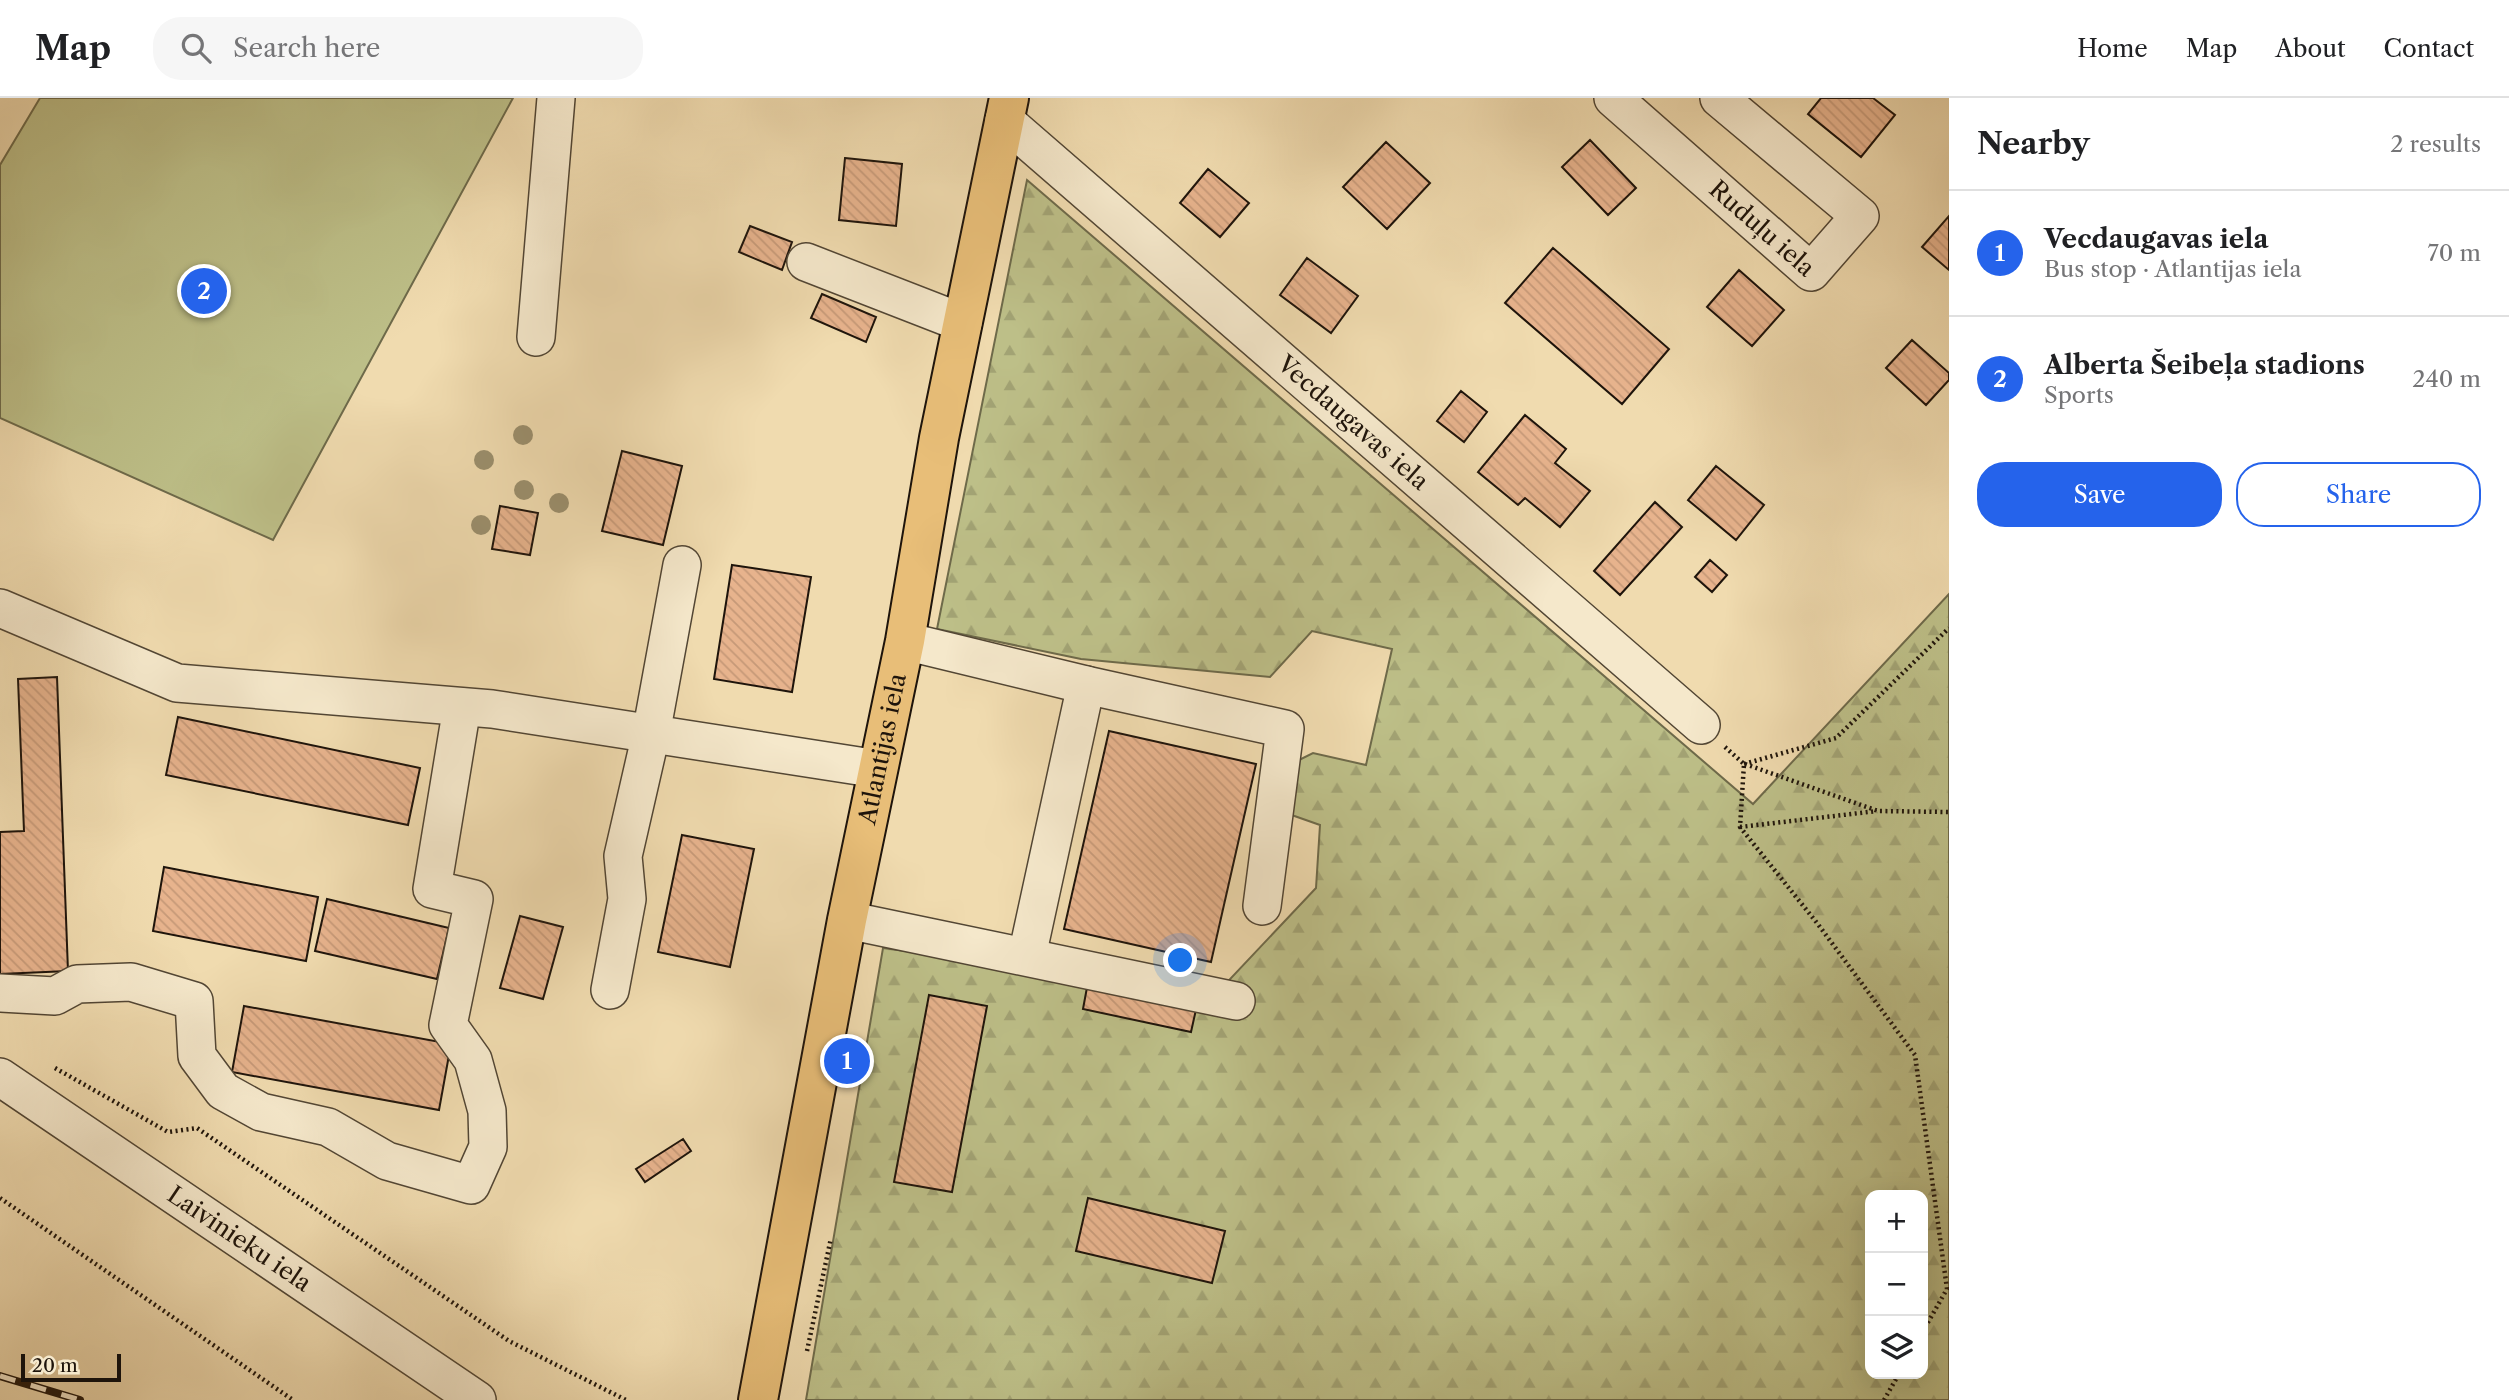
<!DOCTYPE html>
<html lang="en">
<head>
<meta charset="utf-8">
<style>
  :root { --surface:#fff; --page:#f6f6f6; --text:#202124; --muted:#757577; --line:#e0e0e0; --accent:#2563eb }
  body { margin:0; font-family:"Libre Caslon Text",serif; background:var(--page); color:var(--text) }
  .controls { position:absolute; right:21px; bottom:21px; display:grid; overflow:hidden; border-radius:14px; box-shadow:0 7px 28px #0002 }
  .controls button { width:63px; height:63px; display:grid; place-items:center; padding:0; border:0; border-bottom:2px solid var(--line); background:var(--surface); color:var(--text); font:35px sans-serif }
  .scale { position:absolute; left:21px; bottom:18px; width:100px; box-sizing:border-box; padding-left:7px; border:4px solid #1e140b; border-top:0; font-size:19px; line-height:24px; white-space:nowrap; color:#1e140b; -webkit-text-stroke:5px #f5e8cb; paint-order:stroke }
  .you { position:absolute; left:1181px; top:863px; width:24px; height:24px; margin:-18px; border:5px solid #fff; border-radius:50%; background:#1a73e8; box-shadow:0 0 0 10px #1a73e833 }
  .badge { display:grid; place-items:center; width:46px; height:46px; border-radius:50%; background:var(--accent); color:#fff; font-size:23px; font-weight:700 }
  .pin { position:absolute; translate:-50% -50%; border:4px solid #fff; box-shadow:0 2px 7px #0006 }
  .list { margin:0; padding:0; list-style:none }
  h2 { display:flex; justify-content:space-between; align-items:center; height:91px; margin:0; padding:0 28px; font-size:30px }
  h2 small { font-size:23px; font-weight:400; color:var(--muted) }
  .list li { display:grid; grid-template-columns:46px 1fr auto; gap:21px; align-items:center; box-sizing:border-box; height:126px; padding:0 28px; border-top:2px solid var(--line) }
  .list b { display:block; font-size:26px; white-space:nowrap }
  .list p { margin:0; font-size:23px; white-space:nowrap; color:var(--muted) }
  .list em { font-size:23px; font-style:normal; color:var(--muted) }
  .actions { display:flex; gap:14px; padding:21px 28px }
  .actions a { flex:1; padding:16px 0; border:2px solid var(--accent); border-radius:28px; text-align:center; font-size:24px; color:var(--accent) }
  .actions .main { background:var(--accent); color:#fff }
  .icon { flex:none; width:38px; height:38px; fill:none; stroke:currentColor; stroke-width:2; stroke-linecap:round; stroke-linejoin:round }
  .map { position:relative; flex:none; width:1949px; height:1302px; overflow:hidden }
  header { display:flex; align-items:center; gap:42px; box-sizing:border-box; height:98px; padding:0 35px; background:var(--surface); border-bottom:2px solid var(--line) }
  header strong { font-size:33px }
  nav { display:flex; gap:38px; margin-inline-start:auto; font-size:24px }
  .search { width:490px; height:63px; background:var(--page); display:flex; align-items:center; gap:18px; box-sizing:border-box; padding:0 24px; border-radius:28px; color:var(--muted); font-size:26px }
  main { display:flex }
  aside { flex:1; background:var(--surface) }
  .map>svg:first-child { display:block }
  .grass { fill:#bdbf88; stroke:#6e6a4a; stroke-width:2 }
  .forest { fill:url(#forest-firs); stroke:#6e6a4a; stroke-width:2; fill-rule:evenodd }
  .building { fill:url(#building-back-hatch); stroke:#1e140b; stroke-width:2 }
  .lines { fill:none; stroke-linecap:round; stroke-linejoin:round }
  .minor-casing { stroke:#524634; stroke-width:40 }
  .major-casing { stroke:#1e140b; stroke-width:42 }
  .path { stroke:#1e140b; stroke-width:4.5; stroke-dasharray:2 3.5; stroke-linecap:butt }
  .minor { stroke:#f5e8cb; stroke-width:37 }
  .major { stroke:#e8be78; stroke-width:38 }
  .rail-casing { stroke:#1e140b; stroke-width:8 }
  .rail { stroke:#f5e8cb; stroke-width:5; stroke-dasharray:16; stroke-linecap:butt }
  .tree { fill:#9b8f6d }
  .labels { text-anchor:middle; stroke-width:5; stroke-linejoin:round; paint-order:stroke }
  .street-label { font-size:24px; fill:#1e140b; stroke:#f5e8cb }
</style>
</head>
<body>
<header>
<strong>Map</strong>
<div class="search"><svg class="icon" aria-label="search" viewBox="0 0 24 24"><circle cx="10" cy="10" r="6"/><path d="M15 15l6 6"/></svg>Search here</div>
<nav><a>Home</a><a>Map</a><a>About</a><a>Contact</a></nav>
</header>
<main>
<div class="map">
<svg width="1949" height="1302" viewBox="0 0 1949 1302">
  <defs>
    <pattern id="forest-firs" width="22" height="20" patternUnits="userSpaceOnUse" patternTransform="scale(1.75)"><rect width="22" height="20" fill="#bdbf88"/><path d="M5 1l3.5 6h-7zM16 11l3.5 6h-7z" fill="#a2a374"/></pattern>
    <pattern id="building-back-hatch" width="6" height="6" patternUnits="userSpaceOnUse" patternTransform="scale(1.75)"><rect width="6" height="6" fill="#e7b38d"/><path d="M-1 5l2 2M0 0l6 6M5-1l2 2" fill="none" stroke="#c69978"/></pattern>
  </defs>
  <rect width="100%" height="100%" fill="#f0dbaf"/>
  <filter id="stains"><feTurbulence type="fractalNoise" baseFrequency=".00286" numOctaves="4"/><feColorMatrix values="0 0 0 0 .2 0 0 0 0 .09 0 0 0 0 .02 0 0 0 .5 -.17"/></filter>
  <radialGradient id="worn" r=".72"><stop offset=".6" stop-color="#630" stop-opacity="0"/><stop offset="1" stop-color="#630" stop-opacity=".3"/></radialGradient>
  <path class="grass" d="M40,0H513L273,442L0,320V67Z"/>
  <path class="forest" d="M1027,82L1753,706L1949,496V1302H806L883,850L1217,895L1316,790L1320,727L1286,715L1297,663L1313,655L1366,667L1392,551L1312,533L1270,579L1081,561L937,531ZM1870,1097H1923V1276H1870Z"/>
  <path class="building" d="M1821,0H1873L1895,17L1861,59L1808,16Z
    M1590,42L1636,90L1608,117L1562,69Z
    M1386,44L1430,85L1387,131L1343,89Z
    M845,60L902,66L896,128L839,122Z
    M1208,71L1249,105L1220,139L1180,105Z
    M1949,118V172L1922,149Z
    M750,128L792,144L782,172L739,154Z
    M1553,150L1669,251L1622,306L1505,205Z
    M1307,160L1358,198L1331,235L1280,197Z
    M1739,172L1784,212L1752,248L1707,209Z
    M822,196L876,219L866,244L811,220Z
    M1912,242L1949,275V282L1926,307L1886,270Z
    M1461,293L1487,314L1464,344L1437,323Z
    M1525,317L1566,351L1555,365L1590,393L1560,429L1525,400L1518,407L1478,374Z
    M622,353L682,368L663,447L602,433Z
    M1716,368L1764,407L1736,442L1688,402Z
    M1655,404L1682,429L1620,497L1594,473Z
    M500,408L538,415L530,457L492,451Z
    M1710,462L1727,477L1712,494L1695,479Z
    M732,467L811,479L792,594L714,581Z
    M57,579L68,873L0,876V734L24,733L18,581Z
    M178,619L420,670L408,727L166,677Z
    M1109,633L1256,666L1211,864L1064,831Z
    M682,737L754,751L730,869L658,854Z
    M164,769L318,799L306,863L153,833Z
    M327,801L449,830L437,881L315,853Z
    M520,818L563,829L543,901L500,890Z
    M1088,884L1197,907L1191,934L1083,911Z
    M929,897L987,908L952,1094L894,1084Z
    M244,908L451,946L439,1012L232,974Z
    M683,1041L691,1053L645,1084L636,1071Z
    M1088,1100L1225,1133L1212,1185L1076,1153Z"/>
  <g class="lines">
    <g class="minor-casing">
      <g id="minor">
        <path id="s1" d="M1613,0L1811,174L1860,118L1719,0"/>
        <path id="s2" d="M1004,22L1701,627"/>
        <path d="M806,164L963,225"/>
        <path d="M536,239L556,0"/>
        <path d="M0,510L177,585L492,611L878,671"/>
        <path d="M905,543L1086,587L1027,858"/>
        <path d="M1086,587L1285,631L1262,808"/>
        <path d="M847,822L1236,903"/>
        <path d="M610,892L627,801L623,758L651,636L682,467"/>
        <path d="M0,895L55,898L77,886L131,884L194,903L197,958L223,993L261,1014L328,1029L387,1063L471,1087L488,1049L487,1013L473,962L448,927L474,801L432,791L462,609"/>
        <path id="s3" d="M0,979L477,1302"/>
      </g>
    </g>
    <g class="major-casing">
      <g id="major">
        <path id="s4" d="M758,1302L847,822L905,543L939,340L1009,0"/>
      </g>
    </g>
    <path class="path" d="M1725,649L1744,666L1740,729L1817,825L1915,957L1947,1191L1923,1233
      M1744,666L1836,640L1949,530
      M1745,666L1878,713L1949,714
      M1740,729L1877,713
      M55,970L168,1034L197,1030L509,1243L626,1302
      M0,1100L293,1302
      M807,1253L831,1140
      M1884,1302L1899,1276"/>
    <use href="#minor" class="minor"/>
    <use href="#major" class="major"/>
    <g class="rail-casing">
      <path id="rail" d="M0,1278L80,1302"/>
    </g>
    <use href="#rail" class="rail"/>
  </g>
  <g class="tree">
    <circle cx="523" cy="337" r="10"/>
    <circle cx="484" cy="362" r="10"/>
    <circle cx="524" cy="392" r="10"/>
    <circle cx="559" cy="405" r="10"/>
    <circle cx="481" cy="427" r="10"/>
  </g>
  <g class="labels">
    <g class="street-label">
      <text dy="8" stroke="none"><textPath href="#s1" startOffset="198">Ruduļu iela</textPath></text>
      <text dy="8" stroke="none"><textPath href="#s2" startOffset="462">Vecdaugavas iela</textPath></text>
      <text dy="8" stroke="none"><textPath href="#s4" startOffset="663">Atlantijas iela</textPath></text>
      <text dy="8" stroke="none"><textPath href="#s3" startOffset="289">Laivinieku iela</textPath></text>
    </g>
  </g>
  <rect width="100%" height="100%" filter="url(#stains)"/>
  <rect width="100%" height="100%" fill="url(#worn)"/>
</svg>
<div class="controls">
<button>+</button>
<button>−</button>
<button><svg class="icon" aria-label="layers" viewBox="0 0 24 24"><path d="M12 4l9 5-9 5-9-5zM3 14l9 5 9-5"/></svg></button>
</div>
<div class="scale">20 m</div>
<div class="you"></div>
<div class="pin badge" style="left:847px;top:963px">1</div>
<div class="pin badge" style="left:204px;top:193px">2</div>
</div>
<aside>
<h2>Nearby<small>2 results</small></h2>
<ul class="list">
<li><span class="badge">1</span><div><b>Vecdaugavas iela</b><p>Bus stop · Atlantijas iela</p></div><em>70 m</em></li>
<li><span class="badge">2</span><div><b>Alberta Šeibeļa stadions</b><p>Sports</p></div><em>240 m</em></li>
</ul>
<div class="actions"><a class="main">Save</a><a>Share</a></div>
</aside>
</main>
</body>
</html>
